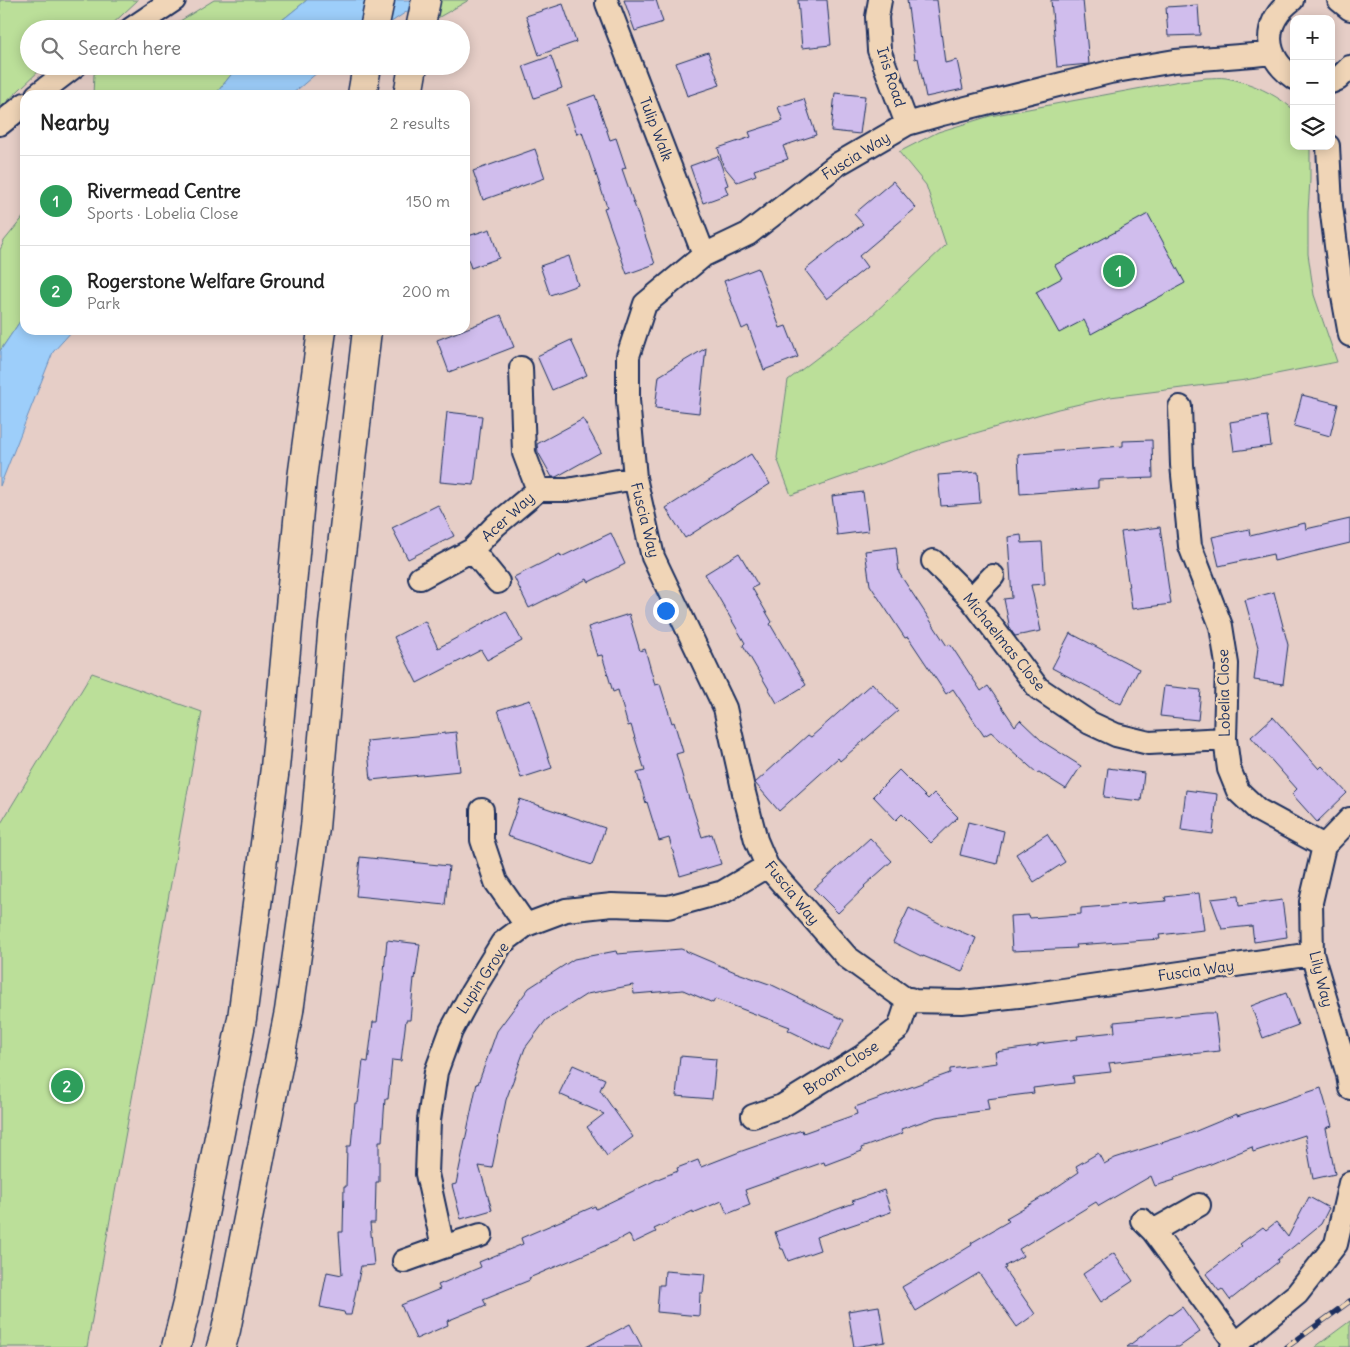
<!DOCTYPE html>
<html lang="en">
<head>
<meta charset="utf-8">
<style>
  :root { --surface:#fff; --page:#f6f6f6; --text:#222; --muted:#767676; --line:#e0e0e0; --accent:#ea580c }
  body { margin:0; font-family:Delius,sans-serif; background:var(--page); color:var(--text) }
  .controls { position:absolute; right:15px; top:15px; display:grid; overflow:hidden; border-radius:10px; box-shadow:0 2px 12px #0003 }
  .controls button { width:45px; height:45px; display:grid; place-items:center; padding:0; border:0; border-bottom:1px solid var(--line); background:var(--surface); color:var(--text); font:25px sans-serif }
  .you { position:absolute; left:665px; top:610px; width:18px; height:18px; margin:-12px; border:4px solid #fff; border-radius:50%; background:#1a73e8; box-shadow:0 0 0 8px #1a73e833 }
  .badge { display:grid; place-items:center; width:32px; height:32px; border-radius:50%; background:var(--accent); color:#fff; font-size:16px; font-weight:700 }
  .pin { position:absolute; translate:-50% -50%; border:2px solid #fff; box-shadow:0 1px 5px #0006 }
  .list { margin:0; padding:0; list-style:none }
  h2 { display:flex; justify-content:space-between; align-items:center; height:65px; margin:0; padding:0 20px; font-size:21px }
  h2 small { font-size:16px; font-weight:400; color:var(--muted) }
  .list li { display:grid; grid-template-columns:32px 1fr auto; gap:15px; align-items:center; box-sizing:border-box; height:90px; padding:0 20px; border-top:1px solid var(--line) }
  .list b { display:block; font-size:19px; white-space:nowrap }
  .list p { margin:0; font-size:16px; white-space:nowrap; color:var(--muted) }
  .list em { font-size:16px; font-style:normal; color:var(--muted) }
  .icon { flex:none; width:28px; height:28px; fill:none; stroke:currentColor; stroke-width:2; stroke-linecap:round; stroke-linejoin:round }
  .map { position:relative; flex:none; width:1350px; height:1347px; overflow:hidden }
  .search { position:absolute; background:var(--surface); box-shadow:0 2px 12px #0003; left:20px; top:20px; width:450px; height:55px; display:flex; align-items:center; gap:12px; box-sizing:border-box; padding:0 18px; border-radius:28px; color:var(--muted); font-size:19px }
  .panel { position:absolute; background:var(--surface); box-shadow:0 2px 12px #0003; left:20px; top:90px; width:450px; height:245px; border-radius:15px }
  .map>svg:first-child { display:block }
  .green { fill:#bbdf99; stroke:#6b877c }
  .water { fill:#9dcefa; stroke:#698ebc }
  .building { fill:#d0bded; stroke:#1b2f5e }
  .lines { fill:none; stroke-linecap:round; stroke-linejoin:round }
  .street-casing { stroke:#1b2f5e; stroke-width:26 }
  .primary-casing { stroke:#1b2f5e; stroke-width:31 }
  .street { stroke:#f0d5b7; stroke-width:22 }
  .primary { stroke:#f0d5b7; stroke-width:28 }
  .rail-casing { stroke:#1b2f5e; stroke-width:5.5 }
  .rail { stroke:#f0d5b7; stroke-width:4; stroke-dasharray:11; stroke-linecap:butt }
  .labels { text-anchor:middle; stroke-width:5; stroke-linejoin:round; paint-order:stroke }
  .street-label { font-size:15px; fill:#1b2f5e; stroke:#f0d5b7 }
</style>
</head>
<body>
<div class="map">
<svg width="1350" height="1347" viewBox="0 0 1350 1347">
  <rect width="100%" height="100%" fill="#e6cec7"/>
  <filter id="ink" filterUnits="userSpaceOnUse"><feTurbulence type="fractalNoise" baseFrequency=".02" numOctaves="2"/><feDisplacementMap in="SourceGraphic" scale="10" xChannelSelector="R" yChannelSelector="G"/><feConvolveMatrix kernelMatrix="1 2 1 2 8 2 1 2 1" color-interpolation-filters="sRGB"/></filter>
  <g filter="url(#ink)">
    <path class="green" d="M0,0H138L107,29H29V66H46L41,69L0,108Z
      M214,0H307L271,29H167Z
      M426,0H469L420,28Z
      M106,66H238L215,95H93L94,74Z
      M1206,78C1213,78 1220,77 1226,78C1250,82 1276,94 1294,110V146H1309L1310,150V180L1308,212V254L1314,295L1337,362L1246,380L1110,397L1058,409L931,446L791,495L777,458L788,380L868,319L946,245L926,185L899,152L938,132L990,116L1180,81Z
      M25,215V314L0,351V250L4,241Z
      M92,673L202,712L87,1347H0V825Z
      M1350,1321V1347H1315Z"/>
    <path class="water" d="M307,0H424L381,29H271Z
      M238,66H325L291,95H215Z
      M25,314V330H73L53,352L0,486V351Z"/>
    <path class="building" d="M624,0H656L663,22L635,31Z
      M798,0H827L831,45L802,48Z
      M907,0H937L945,63L957,60L963,89L926,97L918,58L915,59Z
      M1051,0H1083L1089,64L1057,67Z
      M563,4L576,42L539,55L526,16Z
      M1198,5L1200,35L1168,36L1166,7Z
      M708,52L720,85L687,96L676,63Z
      M551,56L562,88L534,98L523,66Z
      M835,93L865,96L860,134L831,131Z
      M595,95L610,140L616,138L626,168L622,169L655,264L627,274L604,208L607,207L582,132L577,134L567,105Z
      M804,99L816,135L783,146L788,159L754,170L756,175L737,182L723,165L718,148L751,137L749,132L783,121L778,107Z
      M535,149L545,178L483,200L473,171Z
      M718,156L728,185L725,186L728,194L703,203L690,166Z
      M893,181L916,208L859,256L867,267L827,299L805,270L863,224L854,214Z
      M1148,214L1185,283L1091,334L1084,320L1059,333L1036,292L1062,278L1055,265Z
      M490,229L499,258L471,268L465,251V237Z
      M569,256L578,285L550,295L540,266Z
      M758,268L780,328L786,326L798,357L764,370L748,326L742,329L724,281Z
      M501,315L514,347L449,372L437,340Z
      M571,340L587,375L552,390L537,356Z
      M706,348L699,413L655,408L659,376Z
      M1302,395L1338,404L1330,436L1294,426Z
      M447,412L482,416L474,485L440,482Z
      M1267,416L1271,446L1234,451L1230,422Z
      M583,419L601,452L556,477H552L538,452L537,444Z
      M1152,440L1153,478L1098,480V488L1020,494L1018,454L1123,446V441Z
      M751,454L770,484L685,538L666,508Z
      M978,472L980,503L941,506L938,475Z
      M863,492L868,531L837,535L832,496Z
      M438,505L454,536L408,559L392,528Z
      M1350,519V543L1274,561L1273,554L1219,566L1212,537L1249,529L1250,536L1305,523L1306,529Z
      M1160,527L1171,604L1132,609L1121,532Z
      M611,533L625,564L589,582L587,579L529,608L514,577L560,554L561,557Z
      M1021,535L1022,543L1042,542L1045,584L1031,585L1041,631L1015,636L1010,629L1004,599L1012,598L1008,537Z
      M896,547L899,573L947,646L950,644L981,691L988,686L1015,726L1020,720L1043,742L1081,766L1066,789L1039,772L1037,773L991,732L984,736L953,689L946,694L908,637L905,638L870,585L865,551Z
      M739,553L758,585L752,588L772,622L770,624L806,685L777,703L743,645L745,643L705,574Z
      M1274,592L1288,645L1283,684L1254,680L1258,647L1245,600Z
      M506,611L522,641L487,660L481,650L417,683L394,637L425,621L438,648Z
      M629,614L640,651L645,649L655,685L660,684L672,723L674,722L683,752L676,754L689,799H690L702,837L712,834L721,864L680,876L669,838L659,841L647,802L646,803L637,773L645,771L631,725L628,726L618,690L613,692L602,655L597,656L588,627Z
      M1070,633L1139,669L1121,704L1052,668Z
      M872,683L898,711L840,761L838,758L779,811L755,783L808,735L811,737Z
      M1164,686L1201,690L1198,720L1160,716Z
      M530,700L552,768L521,778L498,710Z
      M1273,717L1319,769L1322,766L1347,793L1317,822L1292,794L1297,789L1251,737Z
      M456,732L460,771L371,780L367,741Z
      M1108,768L1144,773L1141,801L1104,797Z
      M899,770L928,799L934,793L958,817L931,843L902,814L896,820L873,796Z
      M1186,790L1217,794L1213,834L1181,830Z
      M520,799L605,828L592,865L507,836Z
      M968,822L1004,831L997,864L960,855Z
      M1047,834L1065,862L1034,882L1016,854Z
      M870,838L892,861L864,886L865,887L838,913L814,889Z
      M360,857L449,866L445,905L356,896Z
      M1199,893L1204,930L1159,935L1160,939L1076,945L1077,948L1012,951L1010,916L1029,915L1030,918L1081,914V908L1166,901L1165,897Z
      M1238,896L1239,906L1282,900L1287,937L1254,942L1252,926L1222,929L1211,899Z
      M909,908L945,926V925L976,938L962,972L923,956V957L893,942Z
      M387,940L420,944L415,979L414,978L410,1020H406L401,1061L392,1060L388,1099H385L382,1141H379V1182H376L375,1223H370L374,1265L361,1266L351,1315H345L344,1312L320,1307L327,1272L342,1275L339,1232H343L344,1187H346L347,1146H351L355,1103H358L363,1061L368,1062L373,1022H377L382,982H383Z
      M681,949L735,972L772,985L844,1020L829,1050L788,1030L790,1027L715,999L713,1003L683,990L634,994L633,985L587,994L546,1020L525,1048L506,1100L492,1168L479,1166L492,1210L461,1219L452,1185L456,1184L477,1083L478,1084L497,1031L529,988L574,959L616,951L617,954Z
      M1286,993L1298,1025L1263,1038L1251,1006Z
      M1206,1013H1215L1220,1051L1191,1054V1053L1109,1063L1111,1072L1073,1076L1074,1083L1033,1088L1034,1093L987,1099L989,1110L936,1117L901,1129L903,1133L861,1148L862,1151L825,1165L824,1162L745,1190L750,1205L727,1214L722,1201L693,1213V1211L654,1229L656,1232L633,1243L629,1234L616,1241L529,1278L530,1280L483,1299L486,1305L447,1321L448,1325L416,1339L401,1305L440,1289L438,1285L481,1267L479,1262L523,1244L521,1238L595,1206L596,1209L660,1178L678,1171L677,1168L698,1160L701,1167L742,1151L802,1130L803,1133L857,1114L855,1107L950,1073V1069L997,1063L995,1052L1038,1046V1044L1078,1039L1077,1036L1115,1032L1114,1022Z
      M680,1056L716,1059L712,1099L676,1096Z
      M573,1065L605,1079L600,1090L633,1137L607,1156L587,1127L604,1114L559,1094Z
      M1321,1088L1332,1126L1326,1128L1335,1174L1313,1179L1305,1135L1253,1152L1252,1147L1194,1171L1174,1178L1175,1180L1155,1186L1151,1176L1099,1206L1096,1202L1019,1249L1023,1256L1005,1266L1006,1268L1004,1269L1035,1314L1017,1327L979,1273L916,1311L902,1287L936,1267L972,1245L971,1243L1009,1221L1006,1218L1039,1199L1079,1172L1076,1166L1098,1153L1104,1164L1115,1158L1189,1134L1237,1114V1116Z
      M884,1190L891,1212L816,1237L820,1250L788,1261L783,1249H781L775,1232L854,1203L852,1201Z
      M1309,1197L1329,1208L1321,1224L1277,1260L1278,1262L1230,1300L1222,1289L1219,1291L1206,1274L1242,1246L1240,1244L1263,1227L1266,1230L1276,1222L1288,1237Z
      M1114,1253L1133,1281L1101,1302L1083,1274Z
      M665,1271L705,1274L703,1293H700L699,1316L657,1312L659,1285H664Z
      M879,1306L885,1342L854,1347L848,1311Z
      M1182,1307L1200,1332L1179,1347H1127L1170,1314L1171,1315Z
      M630,1324L642,1347H586Z"/>
    <g class="lines">
      <g class="street-casing">
        <path id="street" d="M880,0L877,17L879,50L907,124
          M1292,0C1262,23 1263,56 1294,78
          M1339,0L1350,9
          M607,3L704,255
          M131,29L174,0
          M1271,53L1253,55L1175,61L1110,72L942,114L907,124L838,164L748,234L704,255L645,304L628,356V400L635,478L653,557L725,708L744,793L756,840L767,866L847,957L908,1001L962,1002L1028,995L1312,954
          M1331,82L1338,79L1350,67
          M37,95L75,66
          M0,124L25,104
          M1328,146L1331,206L1341,285L1350,335
          M521,368L524,453L538,490
          M1180,407L1182,465L1190,546L1221,626L1227,664L1225,739L1229,769L1238,791L1258,810L1324,846
          M472,550L498,582
          M933,561L971,599L1038,688L1090,723L1116,735L1149,743L1225,739
          M420,578L472,550L496,525L538,490H567L635,478
          M971,599L993,576
          M482,810V840L496,882L526,925
          M1350,819L1324,846L1311,902L1312,954L1348,1075L1350,1088
          M753,1116L782,1106L863,1056L899,1028L908,1001L910,999
          M1142,1220L1153,1231L1236,1344
          M1153,1231L1199,1205
          M481,1235L443,1247L427,1174L429,1120L436,1072L451,1031L472,992L502,943L526,925L566,910L612,905L668,907L723,892L767,866
          M404,1261L443,1247
          M1232,1347L1297,1294L1336,1244L1350,1183"/>
      </g>
      <g class="primary-casing">
        <path id="primary" d="M374,29L380,0
          M420,29L426,0
          M362,95L367,66
          M408,95L413,66
          M176,1347L187,1303L242,1018L275,768L302,478L322,330
          M221,1347L226,1330L289,1011L315,828L333,624L367,330"/>
      </g>
      <use href="#street" class="street"/>
      <use href="#primary" class="primary"/>
      <g class="rail-casing">
        <path id="rail" d="M1287,1347L1350,1301"/>
      </g>
      <use href="#rail" class="rail"/>
    </g>
  </g>
  <g class="labels">
    <g class="street-label">
      <text transform="translate(891 77) rotate(72)" y="5">Iris Road</text>
      <text transform="translate(656 129) rotate(69)" y="5">Tulip Walk</text>
      <text transform="translate(856 156) rotate(-32)" y="5">Fuscia Way</text>
      <text transform="translate(508 517) rotate(-42)" y="5">Acer Way</text>
      <text transform="translate(645 520) rotate(76)" y="5">Fuscia Way</text>
      <text transform="translate(1004 642) rotate(51)" y="5">Michaelmas Close</text>
      <text transform="translate(1224 693) rotate(-91)" y="5">Lobelia Close</text>
      <text transform="translate(792 893) rotate(51)" y="5">Fuscia Way</text>
      <text transform="translate(1196 971) rotate(-8)" y="5">Fuscia Way</text>
      <text transform="translate(483 978) rotate(-57)" y="5">Lupin Grove</text>
      <text transform="translate(1321 979) rotate(76)" y="5">Lily Way</text>
      <text transform="translate(841 1068) rotate(-33)" y="5">Broom Close</text>
    </g>
  </g>
</svg>
<div class="controls">
<button>+</button>
<button>−</button>
<button><svg class="icon" aria-label="layers" viewBox="0 0 24 24"><path d="M12 4l9 5-9 5-9-5zM3 14l9 5 9-5"/></svg></button>
</div>
<div class="you"></div>
<div class="pin badge" style="left:1119px;top:271px;background:#2e9e5b">1</div>
<div class="pin badge" style="left:67px;top:1086px;background:#2e9e5b">2</div>
<div class="search"><svg class="icon" aria-label="search" viewBox="0 0 24 24"><circle cx="10" cy="10" r="6"/><path d="M15 15l6 6"/></svg>Search here</div>
<section class="panel">
<h2>Nearby<small>2 results</small></h2>
<ul class="list">
<li><span class="badge" style="background:#2e9e5b">1</span><div><b>Rivermead Centre</b><p>Sports · Lobelia Close</p></div><em>150 m</em></li>
<li><span class="badge" style="background:#2e9e5b">2</span><div><b>Rogerstone Welfare Ground</b><p>Park</p></div><em>200 m</em></li>
</ul>
</section>
</div>
</body>
</html>
